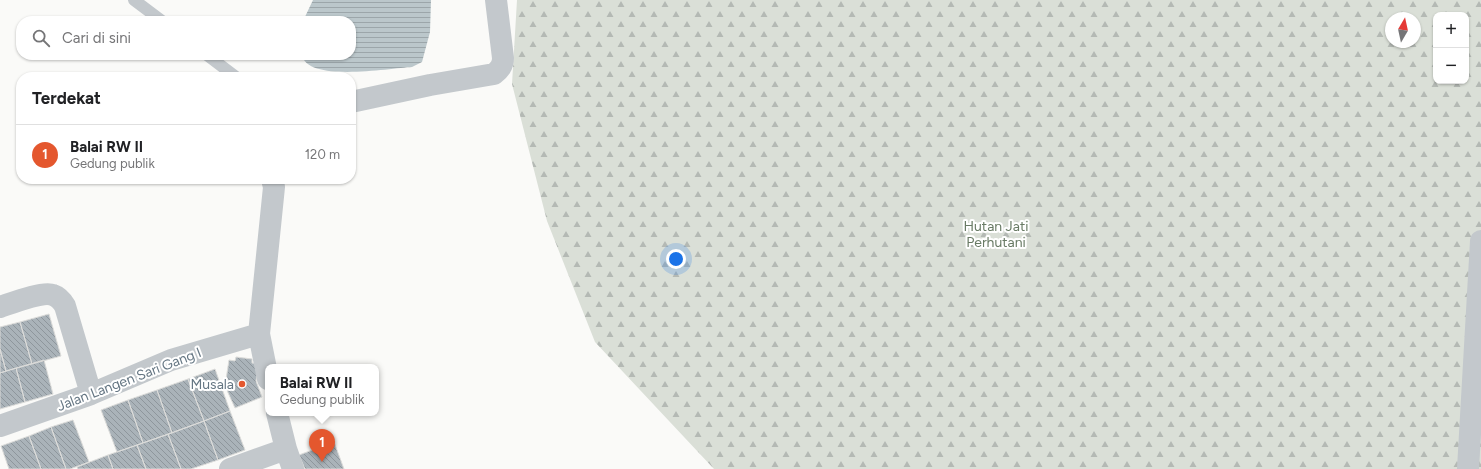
<!DOCTYPE html>
<html lang="id">
<head>
<meta charset="utf-8">
<style>
  :root { --surface:#fff; --page:#f2f2f2; --text:#202124; --muted:#757577; --line:#e0e0e0; --accent:#e4572e }
  body { margin:0; font-family:Figtree,sans-serif; background:var(--page); color:var(--text) }
  .controls { position:absolute; right:12px; top:12px; display:grid; overflow:hidden; border-radius:8px; box-shadow:0 1px 3px #0004 }
  .controls button { width:36px; height:36px; display:grid; place-items:center; padding:0; border:0; border-bottom:1px solid var(--line); background:var(--surface); color:var(--text); font:20px sans-serif }
  .compass { position:absolute; left:1385px; top:12px; width:36px; height:36px; border-radius:50%; background:var(--surface); box-shadow:0 1px 3px #0004; rotate:9deg }
  .you { position:absolute; left:676px; top:259px; width:14px; height:14px; margin:-10px; border:3px solid #fff; border-radius:50%; background:#1a73e8; box-shadow:0 0 0 6px #1a73e833 }
  .badge { display:grid; place-items:center; width:26px; height:26px; border-radius:50%; background:var(--accent); color:#fff; font-size:13px; font-weight:700 }
  .pin { position:absolute; translate:-50% -33px; filter:drop-shadow(0 1px 2px #0008) }
  .pin::after { content:''; position:absolute; top:21px; width:14px; height:12px; background:inherit; clip-path:polygon(0 0,100% 0,50% 100%) }
  .popup { position:absolute; left:265px; top:364px; width:114px; height:52px; box-sizing:border-box; display:grid; place-content:center; border-radius:8px; background:var(--surface); filter:drop-shadow(0 1px 3px #0005); font-size:13px; white-space:nowrap; color:var(--muted) }
  .popup b { font-size:15px; color:var(--text) }
  .popup::after { content:''; position:absolute; left:50%; top:100%; margin-left:-8px; border:8px solid transparent; border-top-color:var(--surface) }
  .list { margin:0; padding:0; list-style:none }
  h2 { display:flex; justify-content:space-between; align-items:center; height:52px; margin:0; padding:0 16px; font-size:17px }
  h2 small { font-size:13px; font-weight:400; color:var(--muted) }
  .list li { display:grid; grid-template-columns:26px 1fr auto; gap:12px; align-items:center; box-sizing:border-box; height:60px; padding:0 16px; border-top:1px solid var(--line) }
  .list b { display:block; font-size:15px; white-space:nowrap }
  .list p { margin:0; font-size:13px; white-space:nowrap; color:var(--muted) }
  .list em { font-size:13px; font-style:normal; color:var(--muted) }
  .icon { flex:none; width:22px; height:22px; fill:none; stroke:currentColor; stroke-width:2; stroke-linecap:round; stroke-linejoin:round }
  .map { position:relative; flex:none; width:1481px; height:469px; overflow:hidden }
  .search { position:absolute; background:var(--surface); box-shadow:0 1px 3px #0004; left:16px; top:16px; width:340px; height:44px; display:flex; align-items:center; gap:10px; box-sizing:border-box; padding:0 14px; border-radius:16px; color:var(--muted); font-size:15px }
  .panel { position:absolute; background:var(--surface); box-shadow:0 1px 3px #0004; left:16px; top:72px; width:340px; height:112px; border-radius:16px }
  .map>svg:first-child { display:block }
  .forest { fill:url(#forest-firs); fill-rule:evenodd }
  .water { fill:url(#water-rules) }
  .building { fill:url(#building-back-hatch); stroke:#dcdcda }
  .lines { fill:none; stroke-linecap:round; stroke-linejoin:round }
  .lane { stroke:#c3c8cc; stroke-width:12 }
  .street { stroke:#c3c8cc; stroke-width:22 }
  .poi-dot { fill:#e4572e; stroke:#fff; stroke-width:1.5 }
  .labels { text-anchor:middle; stroke-width:4; stroke-linejoin:round; paint-order:stroke }
  .park-label { font-size:14px; fill:#687a64; stroke:#fff }
  .street-label { font-size:14px; fill:#657683; stroke:#fff }
  .poi-label { font-size:14px; fill:#657683; stroke:#fff; text-anchor:end }
</style>
</head>
<body>
<div class="map">
<svg width="1481" height="469" viewBox="0 0 1481 469">
  <defs>
    <pattern id="forest-firs" width="22" height="20" patternUnits="userSpaceOnUse"><rect width="22" height="20" fill="#dadfd7"/><path d="M5 1l3.5 6h-7zM16 11l3.5 6h-7z" fill="#b4b9b4"/></pattern>
    <pattern id="water-rules" width="6" height="5" patternUnits="userSpaceOnUse"><rect width="6" height="5" fill="#bbc7cb"/><path d="M0 2.5h6" fill="none" stroke="#9ca6aa"/></pattern>
    <pattern id="building-back-hatch" width="6" height="6" patternUnits="userSpaceOnUse"><rect width="6" height="6" fill="#aab3b9"/><path d="M-1 5l2 2M0 0l6 6M5-1l2 2" fill="none" stroke="#8e969c"/></pattern>
  </defs>
  <rect width="100%" height="100%" fill="#fafaf8"/>
  <path class="forest" d="M517,0H1481V469H714L595,342L547,221L512,84ZM1436,15H1466V81H1436ZM1391,18H1415V42H1391Z"/>
  <path class="water" d="M313,0H431L430,32L422,62L412,67C391,68 307,83 302,55H351V21H303Z"/>
  <path class="building" d="M49,314L61,356L32,364L20,322Z
    M20,322L32,364L6,371L0,349V327Z
    M0,349L6,371L0,373Z
    M236,357L252,359V363L259,364L256,381L262,397L235,408L225,386L229,360L235,361Z
    M44,360L53,394L25,402L16,368Z
    M16,368L25,402L0,409V373Z
    M215,369L230,411L204,421L188,379Z
    M188,379L204,421L172,433L157,390Z
    M157,390L172,433L143,443L128,400Z
    M128,400L143,443L117,452L101,410Z
    M230,411L245,450L218,460L204,421Z
    M73,420L89,462L70,469H66L51,427Z
    M204,421L218,460L191,469H181L168,434Z
    M51,427L66,469H41L29,436Z
    M168,434L181,469H146L137,445Z
    M29,436L41,469H9L1,446Z
    M334,442L344,469H305L299,455Z
    M137,445L146,469H113L108,455Z
    M108,455L113,469H78L77,467Z"/>
  <g class="lines">
    <path class="lane" d="M134,0L162,21
      M207,55L236,77"/>
    <path class="street" d="M351,102L430,85L494,74C499,70 503,66 503,58L496,0
      M0,307C12,303 43,291 53,295C59,297 62,301 65,306L91,394
      M268,379L259,334L274,187L272,179
      M277,413L286,449L293,469
      M0,426L91,394L171,360L259,334
      M230,469L286,449
      M1468,469L1481,241"/>
  </g>
  <circle class="poi-dot" cx="242" cy="384" r="4"/>
  <g class="labels">
    <g class="park-label">
      <text x="996" y="231">Hutan Jati<tspan x="996" dy="16">Perhutani</tspan></text>
    </g>
    <g class="street-label">
      <text transform="translate(129 379) rotate(-21)" y="5">Jalan Langen Sari Gang I</text>
    </g>
    <g class="poi-label">
      <text x="234" y="389">Musala</text>
    </g>
  </g>
</svg>
<div class="controls">
<button>+</button>
<button>−</button>
</div>
<svg class="compass" viewBox="-18 -18 36 36"><path d="M0-13l5 13h-10z" fill="#e53935"/><path d="M0 13l5-13h-10z" fill="#757577"/></svg>
<div class="you"></div>
<div class="pin badge" style="left:322px;top:462px">1</div>
<div class="popup"><b>Balai RW II</b>Gedung publik</div>
<div class="search"><svg class="icon" aria-label="search" viewBox="0 0 24 24"><circle cx="10" cy="10" r="6"/><path d="M15 15l6 6"/></svg>Cari di sini</div>
<section class="panel">
<h2>Terdekat<small></small></h2>
<ul class="list">
<li><span class="badge">1</span><div><b>Balai RW II</b><p>Gedung publik</p></div><em>120 m</em></li>
</ul>
</section>
</div>
</body>
</html>
